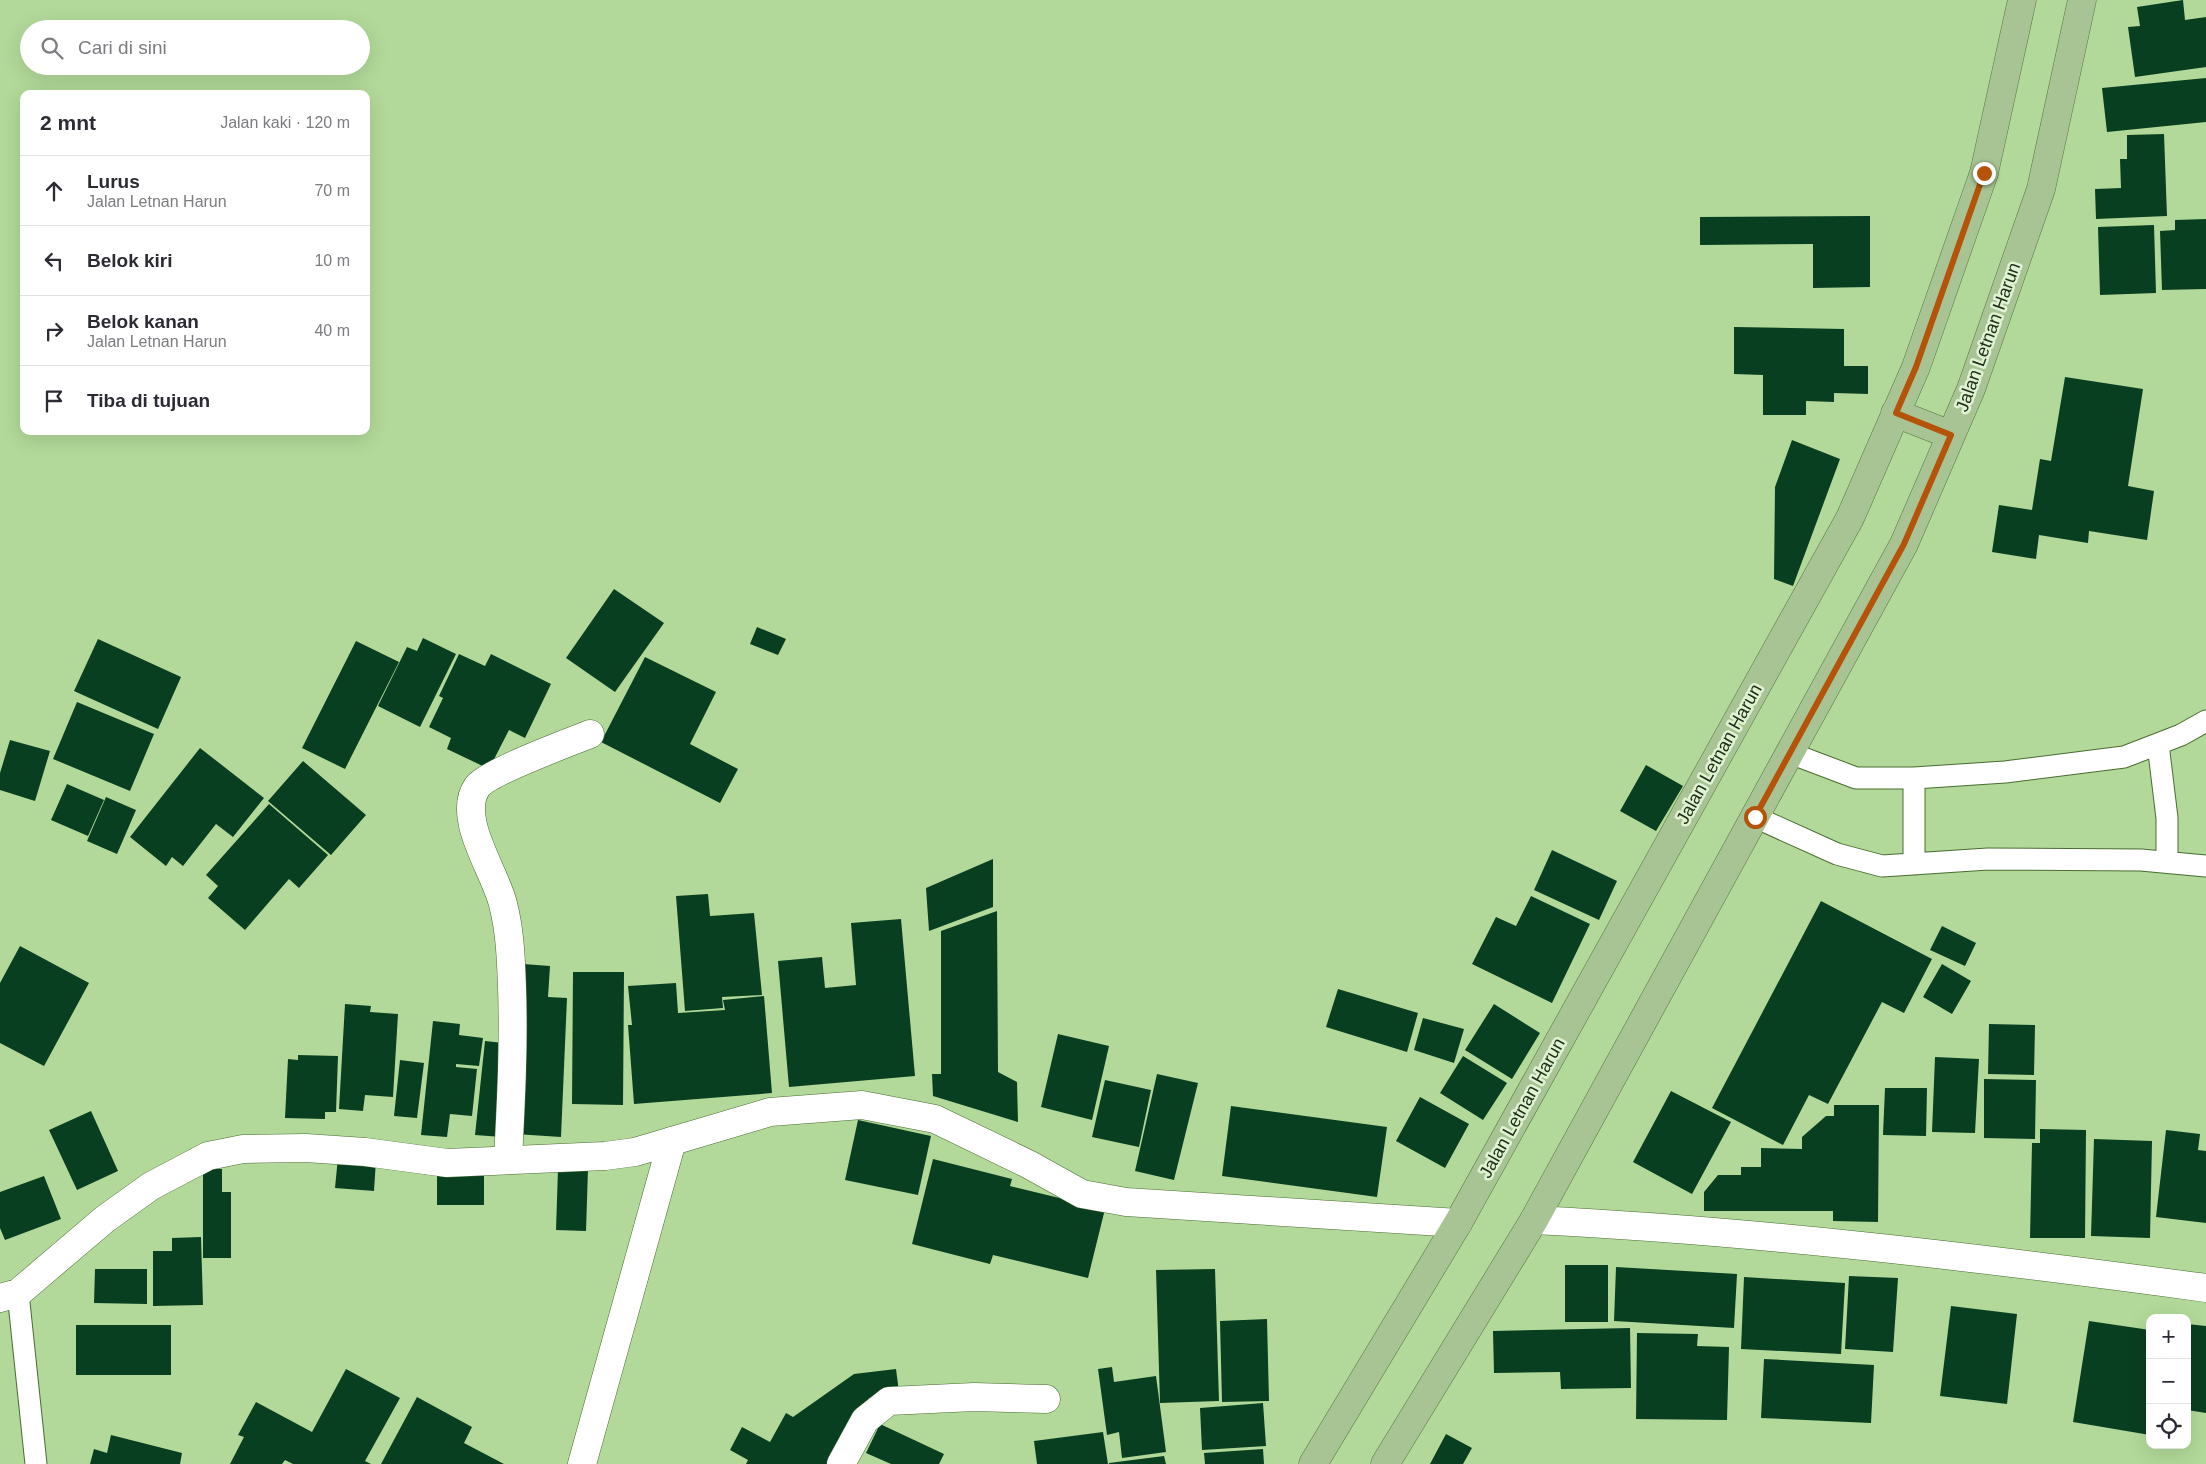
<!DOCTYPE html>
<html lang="id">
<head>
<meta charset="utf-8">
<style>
  :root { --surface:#fff; --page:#f7f7f7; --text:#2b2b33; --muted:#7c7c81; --line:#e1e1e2 }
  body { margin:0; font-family:Arial,sans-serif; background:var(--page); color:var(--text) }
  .controls { position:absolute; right:15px; bottom:15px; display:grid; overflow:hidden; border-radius:10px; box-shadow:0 5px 20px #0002 }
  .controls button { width:45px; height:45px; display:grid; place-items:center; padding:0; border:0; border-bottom:1px solid var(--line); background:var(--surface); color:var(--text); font:25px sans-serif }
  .stop { position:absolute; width:15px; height:15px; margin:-11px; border:4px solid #b45309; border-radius:50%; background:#fff }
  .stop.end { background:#b45309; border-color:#fff; box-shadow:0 1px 5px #0008 }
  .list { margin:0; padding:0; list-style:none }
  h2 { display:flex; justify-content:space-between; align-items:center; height:65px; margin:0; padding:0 20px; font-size:21px }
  h2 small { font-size:16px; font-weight:400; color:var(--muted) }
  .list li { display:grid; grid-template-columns:32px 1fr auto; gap:15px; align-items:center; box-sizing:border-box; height:70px; padding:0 20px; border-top:1px solid var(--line) }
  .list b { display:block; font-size:19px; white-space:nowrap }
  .list p { margin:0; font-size:16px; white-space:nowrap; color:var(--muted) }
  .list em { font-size:16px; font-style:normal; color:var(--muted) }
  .icon { flex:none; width:28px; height:28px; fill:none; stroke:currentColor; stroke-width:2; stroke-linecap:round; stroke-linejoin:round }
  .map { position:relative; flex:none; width:2206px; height:1464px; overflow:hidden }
  .search { position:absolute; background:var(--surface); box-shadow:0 5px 20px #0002; left:20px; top:20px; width:350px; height:55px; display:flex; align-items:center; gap:12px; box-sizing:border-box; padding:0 18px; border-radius:28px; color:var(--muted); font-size:19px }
  .panel { position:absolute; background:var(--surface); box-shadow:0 5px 20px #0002; left:20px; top:90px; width:350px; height:345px; border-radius:10px }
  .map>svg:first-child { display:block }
  .building { fill:#093f21 }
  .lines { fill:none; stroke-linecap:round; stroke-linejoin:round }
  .lane-casing { stroke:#4a6c32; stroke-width:23 }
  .street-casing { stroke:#4a6c32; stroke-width:29 }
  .secondary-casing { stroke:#4a6c32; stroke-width:29 }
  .primary-casing { stroke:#53763a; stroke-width:29 }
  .lane { stroke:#fff; stroke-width:21 }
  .street { stroke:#fff; stroke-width:28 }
  .secondary { stroke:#fff; stroke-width:28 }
  .primary { stroke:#a8c494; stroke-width:28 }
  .route { stroke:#b45309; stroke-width:6 }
  .labels { text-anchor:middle; stroke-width:5; stroke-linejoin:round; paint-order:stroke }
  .street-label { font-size:18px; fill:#202f16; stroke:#dff3d3 }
</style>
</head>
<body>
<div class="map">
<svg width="2206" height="1464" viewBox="0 0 2206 1464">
  <rect width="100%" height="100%" fill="#b2d999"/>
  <path class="building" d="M2183,0L2185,20L2206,17V67L2135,77L2128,27L2140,26L2137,7Z
    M2206,78V122L2107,132L2102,88Z
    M2164,134L2167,216L2096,219L2095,189L2121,188L2120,159H2127V135Z
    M1870,216V287L1813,288V244L1700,245V217Z
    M2206,219V289L2162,290L2160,231L2175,230V220Z
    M2154,225L2156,293L2100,295L2098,227Z
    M1734,327L1844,329V366H1868V394L1834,393V402L1806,401V415H1763V375L1734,374Z
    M2065,377L2143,389L2128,486L2154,491L2147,540L2089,531L2088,543L2039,535L2036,559L1992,552L1999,505L2032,510L2040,459L2051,461Z
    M1792,440L1840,459L1793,586L1774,579L1775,487Z
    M614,589L664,623L615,692L566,658Z
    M757,627L786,639L778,655L750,644Z
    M423,638L456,654L420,727L378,706L407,647L417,651Z
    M98,639L181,677L158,729L74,691Z
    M356,641L399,662L345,769L302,748Z
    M459,654L485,666L491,654L551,684L525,738L509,730L489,769L447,749L451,738L429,727L443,698L439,696Z
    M645,657L716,692L690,744L738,769L720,803L601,742Z
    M77,702L154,734L130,791L53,759Z
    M10,740L50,751L35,801L0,790V773Z
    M200,748L264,798L233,837L216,824L183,866L172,857L166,866L130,837Z
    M303,761L366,815L331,855L268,801Z
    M1646,765L1683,786L1656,831L1620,811Z
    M67,784L104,800L88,836L51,820Z
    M106,797L136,810L117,854L87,841Z
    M269,804L328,855L299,888L289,879L245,930L208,898L218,886L206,875Z
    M1552,850L1617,881L1599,920L1534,890Z
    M993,859V907L929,931L926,888Z
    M708,894L710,916L754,913L762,995L722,997L723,1008L685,1011L676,896Z
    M1531,896L1590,924L1552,1003L1472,964L1496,917L1516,926Z
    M1821,901L1932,959L1904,1013L1882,1002L1828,1104L1809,1095L1783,1145L1712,1108Z
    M997,911L998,1072L1017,1082L1018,1122L933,1096L932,1074H941V931Z
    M901,919L915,1076L789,1087L778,961L822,957L825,988L856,985L851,923Z
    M1942,926L1976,943L1965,966L1930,950Z
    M20,946L89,983L44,1066L0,1043V983Z
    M523,964L550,966L548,997L567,998L561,1137L515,1134Z
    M1942,964L1971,981L1952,1014L1923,997Z
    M573,972H624L623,1105L572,1104Z
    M676,983L678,1013L725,1010L723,1000L764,996L772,1093L634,1104L628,1025H632L628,986Z
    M1338,989L1418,1013L1407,1052L1326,1027Z
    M345,1004L371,1006L370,1012L398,1014L393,1097L365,1095L363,1111L339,1109Z
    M1494,1004L1540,1033L1512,1079L1465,1050Z
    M1423,1018L1464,1029L1454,1063L1414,1050Z
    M433,1021L460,1024L459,1035L483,1038L479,1066L456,1064V1067L477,1069L472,1116L450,1114L447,1137L421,1135Z
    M1989,1024L2035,1025L2034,1075L1988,1074Z
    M1058,1034L1109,1046L1092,1120L1041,1107Z
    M485,1041L512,1044L502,1137L475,1135Z
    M298,1055L338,1056L336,1112H325V1119L285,1118L288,1059L298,1060Z
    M1463,1056L1507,1083L1483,1120L1440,1093Z
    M1935,1057L1979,1059L1975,1133L1932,1132Z
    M400,1060L424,1063L417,1118L394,1116Z
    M1157,1074L1198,1083L1174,1180L1135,1171Z
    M1984,1079L2036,1080L2035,1139L1984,1138Z
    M1105,1080L1151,1090L1139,1147L1092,1137Z
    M1885,1088H1927L1926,1136L1883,1135Z
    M1671,1091L1731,1122L1692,1194L1633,1162Z
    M1420,1097L1469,1124L1445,1168L1396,1141Z
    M1834,1105H1879L1878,1222L1833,1221V1211H1704V1192L1718,1175H1741V1167H1761V1148L1802,1149V1137L1826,1116H1834Z
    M1231,1106L1387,1127L1377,1197L1222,1176Z
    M91,1111L118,1171L77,1190L49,1130Z
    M858,1120L931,1136L918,1195L845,1180Z
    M2040,1129L2086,1130L2085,1238H2030L2032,1143H2040Z
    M2166,1130L2200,1134L2198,1150L2206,1151V1223L2156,1217Z
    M2094,1139L2152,1141L2150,1238L2091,1236Z
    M338,1157L376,1160L374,1191L335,1188Z
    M933,1159L1012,1179L1010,1186L1105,1209L1088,1278L993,1255L990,1264L912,1244Z
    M203,1169H222V1192H231V1258H203Z
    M437,1169H484V1205H437Z
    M558,1169H588L586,1231L556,1230Z
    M44,1176L61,1219L5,1240L0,1228V1192Z
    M201,1237L203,1305L153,1306V1251H172V1238Z
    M1565,1265H1608V1322H1565Z
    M1616,1267L1737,1274L1734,1328L1614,1321Z
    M95,1269H147V1304L94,1303Z
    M1215,1269L1219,1401L1160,1403L1156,1270Z
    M1849,1276L1898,1278L1893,1352L1845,1349Z
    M1744,1277L1845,1283L1841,1354L1741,1349Z
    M1951,1306L2017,1314L2007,1404L1940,1396Z
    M1267,1319L1269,1401L1222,1402L1220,1321Z
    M2089,1321L2150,1330V1435L2073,1422Z
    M2187,1324L2206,1326V1413L2187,1410Z
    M76,1325H171V1375H76Z
    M1630,1328L1631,1388L1561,1389L1560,1372L1494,1373L1493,1331Z
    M1637,1333L1698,1334L1697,1346L1729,1347L1727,1420L1636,1419Z
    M1764,1359L1874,1365L1871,1423L1761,1418Z
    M1112,1367L1114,1382L1156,1376L1166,1452L1122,1458L1119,1432L1107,1435L1098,1369Z
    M346,1369L400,1398L365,1461L371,1464H293L285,1460L282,1464H230L244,1437L238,1435L256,1402L312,1432Z
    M896,1369L899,1392L869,1398L833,1464H746L748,1460L730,1450L742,1427L770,1442L786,1413L793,1417L854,1374Z
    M417,1397L472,1427L464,1443L504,1464H381Z
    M1263,1403L1266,1446L1202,1450L1200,1408Z
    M880,1424L944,1454L939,1464H891L866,1453Z
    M1103,1432L1108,1464H1037L1034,1441Z
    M1446,1434L1472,1448L1463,1464H1430Z
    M111,1435L182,1453L180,1464H90L94,1449L107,1453Z
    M1263,1449L1264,1464H1205L1204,1453Z
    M1164,1456L1166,1464H1109V1463Z"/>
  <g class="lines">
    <g class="lane-casing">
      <path id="lane" d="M2158,744L2167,818V862
        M1790,753L1856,778H1914L2005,772L2124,757L2181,735L2206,721
        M1755,817L1837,854L1882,866L1988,859L2141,860L2206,866
        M1914,864V778
        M18,1293L36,1464"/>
    </g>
    <g class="street-casing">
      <path id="street" d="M508,1160C511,1102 514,1045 512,987C511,959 510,931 503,904C495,871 456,818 477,787C488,772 568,743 590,734
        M582,1464L672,1141
        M841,1464L865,1420L889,1401L974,1397L1046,1399"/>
    </g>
    <g class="secondary-casing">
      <path id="secondary" d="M1534,1220C1759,1231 1983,1258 2206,1288
        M0,1298L18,1293L105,1219L151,1186L208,1156L243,1149L306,1148L365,1152L447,1163L605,1156L635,1152L770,1112L862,1105L935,1119L1028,1164L1082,1194L1126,1202L1458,1223"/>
    </g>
    <g class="primary-casing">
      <path id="primary" d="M1895,413L1951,435
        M1313,1464L1458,1223L1850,518L1916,367L1984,173L2022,0
        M1385,1464L1534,1220L1904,544L1971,389L2041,189L2082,0"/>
    </g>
    <use href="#lane" class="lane"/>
    <use href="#street" class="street"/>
    <use href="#secondary" class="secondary"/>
    <use href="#primary" class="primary"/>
  </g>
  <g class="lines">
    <path class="route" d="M1755,817L1904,544L1951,435L1896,413L1916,367L1984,173"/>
  </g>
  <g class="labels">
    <g class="street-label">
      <text transform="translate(1988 337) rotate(-70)" y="6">Jalan Letnan Harun</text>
      <text transform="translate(1719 754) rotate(-61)" y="6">Jalan Letnan Harun</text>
      <text transform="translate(1522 1108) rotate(-61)" y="6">Jalan Letnan Harun</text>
    </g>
  </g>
</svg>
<div class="controls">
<button>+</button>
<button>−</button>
<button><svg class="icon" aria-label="locate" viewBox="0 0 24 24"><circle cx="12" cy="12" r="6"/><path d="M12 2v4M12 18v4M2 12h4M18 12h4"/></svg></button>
</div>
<div class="stop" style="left:1755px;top:817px"></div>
<div class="stop end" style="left:1984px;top:173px"></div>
<div class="search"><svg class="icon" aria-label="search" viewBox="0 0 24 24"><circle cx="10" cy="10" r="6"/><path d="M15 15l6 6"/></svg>Cari di sini</div>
<section class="panel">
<h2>2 mnt<small>Jalan kaki · 120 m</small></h2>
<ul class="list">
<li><svg class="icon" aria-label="ahead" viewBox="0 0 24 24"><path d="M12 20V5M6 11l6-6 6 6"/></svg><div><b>Lurus</b><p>Jalan Letnan Harun</p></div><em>70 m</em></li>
<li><svg class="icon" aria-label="left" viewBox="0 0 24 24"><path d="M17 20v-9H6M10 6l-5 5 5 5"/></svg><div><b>Belok kiri</b></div><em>10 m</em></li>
<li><svg class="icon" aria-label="right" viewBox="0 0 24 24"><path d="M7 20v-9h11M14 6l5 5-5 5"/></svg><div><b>Belok kanan</b><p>Jalan Letnan Harun</p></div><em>40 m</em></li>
<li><svg class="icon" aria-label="arrive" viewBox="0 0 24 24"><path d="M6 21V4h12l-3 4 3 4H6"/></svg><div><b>Tiba di tujuan</b></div></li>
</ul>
</section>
</div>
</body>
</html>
